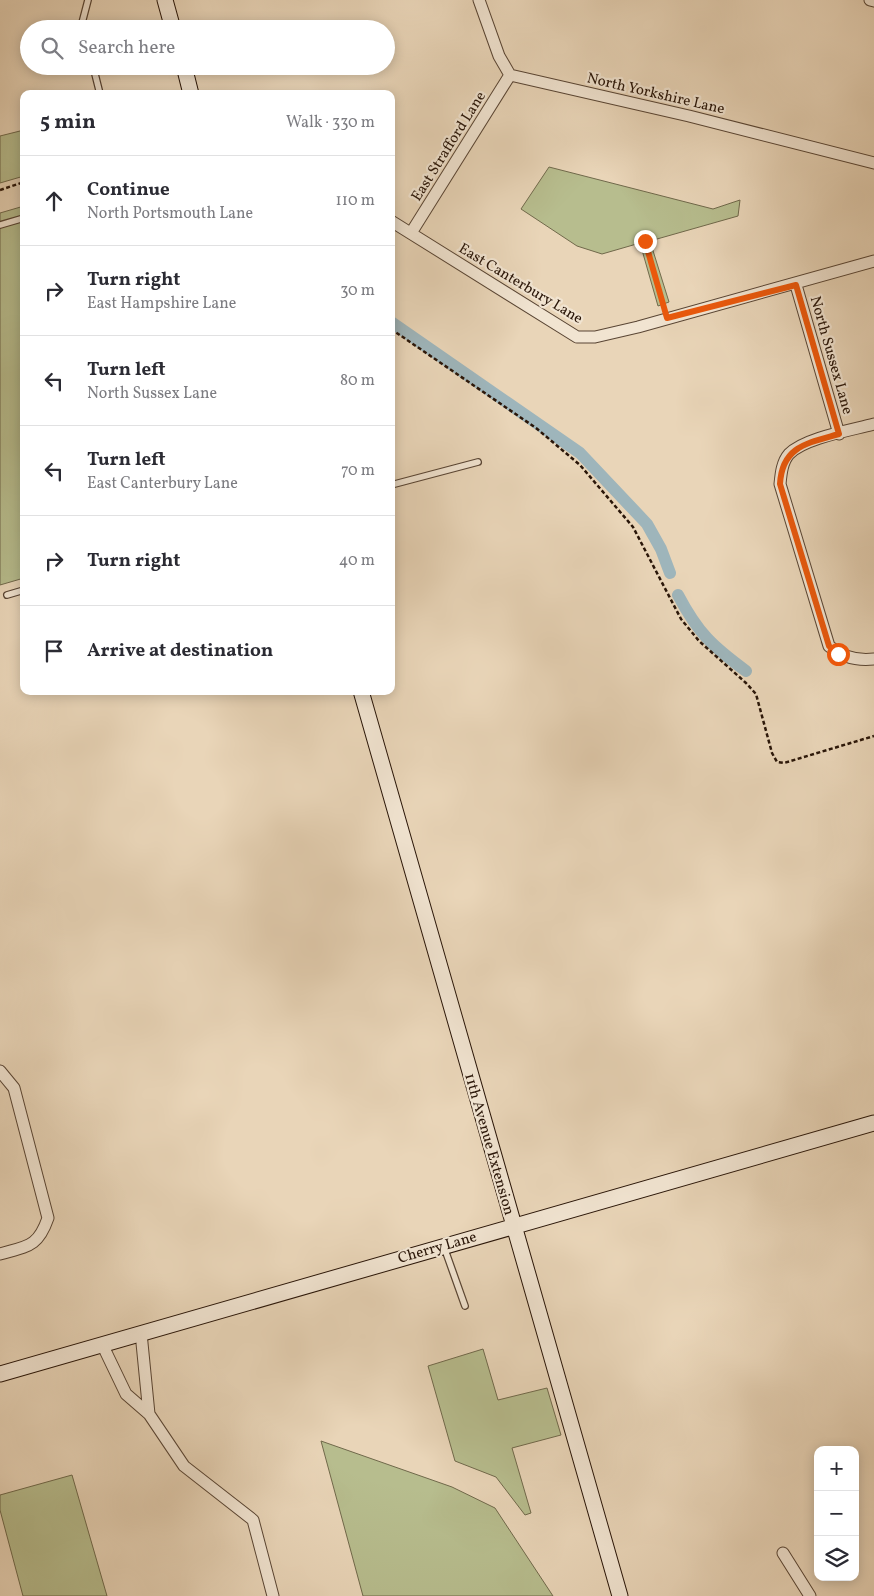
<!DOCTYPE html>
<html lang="en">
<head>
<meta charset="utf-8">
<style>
  :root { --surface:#fff; --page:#f7f7f7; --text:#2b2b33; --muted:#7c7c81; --line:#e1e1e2 }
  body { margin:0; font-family:Vollkorn,serif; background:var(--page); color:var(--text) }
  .controls { position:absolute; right:15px; bottom:15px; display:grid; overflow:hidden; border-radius:10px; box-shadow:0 2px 12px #0003 }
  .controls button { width:45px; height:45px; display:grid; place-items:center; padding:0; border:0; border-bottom:1px solid var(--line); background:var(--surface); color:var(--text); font:25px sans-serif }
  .stop { position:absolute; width:15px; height:15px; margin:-11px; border:4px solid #ea580c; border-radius:50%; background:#fff }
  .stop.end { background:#ea580c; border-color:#fff; box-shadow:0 1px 5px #0008 }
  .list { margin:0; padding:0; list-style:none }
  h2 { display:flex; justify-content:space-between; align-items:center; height:65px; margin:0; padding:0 20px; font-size:21px }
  h2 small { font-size:16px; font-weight:400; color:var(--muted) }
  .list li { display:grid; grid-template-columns:32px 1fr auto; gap:15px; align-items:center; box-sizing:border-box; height:90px; padding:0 20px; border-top:1px solid var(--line) }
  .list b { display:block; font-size:19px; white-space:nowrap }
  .list p { margin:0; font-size:16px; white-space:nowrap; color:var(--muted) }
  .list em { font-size:16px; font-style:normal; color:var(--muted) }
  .icon { flex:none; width:28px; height:28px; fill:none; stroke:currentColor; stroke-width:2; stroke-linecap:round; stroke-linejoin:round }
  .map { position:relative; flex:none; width:874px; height:1596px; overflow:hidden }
  .search { position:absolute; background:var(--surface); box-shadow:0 2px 12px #0003; left:20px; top:20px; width:375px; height:55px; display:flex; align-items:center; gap:12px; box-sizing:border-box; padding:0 18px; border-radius:28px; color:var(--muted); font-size:19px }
  .panel { position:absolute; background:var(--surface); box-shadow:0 2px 12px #0003; left:20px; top:90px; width:375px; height:605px; border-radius:10px }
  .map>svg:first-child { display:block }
  .green { fill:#b7bd8e; stroke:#70694b }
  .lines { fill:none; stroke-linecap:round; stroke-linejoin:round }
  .canal { stroke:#9eb5bb; stroke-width:12 }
  .lane-casing { stroke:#594534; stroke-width:8 }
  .street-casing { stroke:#594534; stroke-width:13 }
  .secondary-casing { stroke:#291508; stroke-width:17 }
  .path { stroke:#291508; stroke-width:2.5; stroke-dasharray:4 2.5; stroke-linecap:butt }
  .lane { stroke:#f1e4d1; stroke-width:5.5 }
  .street { stroke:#f1e4d1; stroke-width:11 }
  .secondary { stroke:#f1e4d1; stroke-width:15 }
  .route { stroke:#ea580c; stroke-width:6 }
  .labels { text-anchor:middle; stroke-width:4.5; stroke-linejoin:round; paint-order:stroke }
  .street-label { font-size:15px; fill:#291508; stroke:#f1e4d1 }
</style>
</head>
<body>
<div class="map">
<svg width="874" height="1596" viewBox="0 0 874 1596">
  <rect width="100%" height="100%" fill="#e9d5b8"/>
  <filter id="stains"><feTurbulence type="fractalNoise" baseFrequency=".004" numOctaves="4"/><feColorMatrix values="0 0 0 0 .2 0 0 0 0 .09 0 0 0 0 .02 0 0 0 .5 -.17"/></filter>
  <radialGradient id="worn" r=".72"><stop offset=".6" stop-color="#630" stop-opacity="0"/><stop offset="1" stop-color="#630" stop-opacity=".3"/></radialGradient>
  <path class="green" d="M24,130V176L0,183V136Z
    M549,167L713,209L740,200L738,216L650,241L669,302L658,306L640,243L602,254L577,246L521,209Z
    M24,206V578L0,585V213Z
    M483,1349L498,1400L547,1388L561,1435L512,1448L531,1513L525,1515L496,1477L455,1461L428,1366Z
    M321,1441L452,1487L495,1508L553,1596H363Z
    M72,1475L107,1596H23L0,1510V1495Z"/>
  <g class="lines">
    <path class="canal" d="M391,322L580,453L647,524L661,549L670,573
      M678,595C698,633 712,646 746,671"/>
    <g class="lane-casing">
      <path id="lane" d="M83,29L82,23L88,0
        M93,66L100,94
        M0,225L24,218
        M391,485L478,462
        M7,595L24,590
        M444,1247L465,1306"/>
    </g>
    <g class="street-casing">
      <path id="street" d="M479,0L499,56L510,75L689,116L874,163
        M870,0L874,1
        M391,221L577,337H595L638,327L874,261
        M411,233L510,75
        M796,285L839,434
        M874,424C852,430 804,438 789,454C782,462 781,474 780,484L829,646C842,657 857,661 874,659
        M0,1071L14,1088L48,1218C38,1247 28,1246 0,1254
        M102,1344L126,1394L149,1414L141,1333
        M149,1414L184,1466L253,1520L273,1596
        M783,1553L810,1596"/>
    </g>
    <g class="secondary-casing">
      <path id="secondary" d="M165,0L173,29
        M184,66L191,94
        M361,691L620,1596
        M0,1374L874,1123"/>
    </g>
    <path class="path" d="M0,190L24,182
      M645,241L664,310
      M391,329L536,428L580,465L633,527L681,619L699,641L746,683L756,694L772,753L777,762L784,763L874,736"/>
    <use href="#lane" class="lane"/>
    <use href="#street" class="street"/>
    <use href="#secondary" class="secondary"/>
  </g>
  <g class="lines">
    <path class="route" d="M645,241L667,318L796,285L839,434C808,443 782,446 780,484L829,646L838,654"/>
  </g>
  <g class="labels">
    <g class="street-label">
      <text transform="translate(656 93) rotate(13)" y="5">North Yorkshire Lane</text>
      <text transform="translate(448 146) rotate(-58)" y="5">East Strafford Lane</text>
      <text transform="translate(521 283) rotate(31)" y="5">East Canterbury Lane</text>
      <text transform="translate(832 355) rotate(74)" y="5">North Sussex Lane</text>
      <text transform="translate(490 1144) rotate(74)" y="5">11th Avenue Extension</text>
      <text transform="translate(437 1247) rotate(-16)" y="5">Cherry Lane</text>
    </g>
  </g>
  <rect width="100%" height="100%" filter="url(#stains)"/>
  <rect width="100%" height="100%" fill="url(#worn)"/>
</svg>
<div class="controls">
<button>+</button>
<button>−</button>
<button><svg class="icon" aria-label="layers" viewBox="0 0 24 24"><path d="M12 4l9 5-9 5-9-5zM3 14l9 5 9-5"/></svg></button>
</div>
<div class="stop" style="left:838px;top:654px"></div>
<div class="stop end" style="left:645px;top:241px"></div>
<div class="search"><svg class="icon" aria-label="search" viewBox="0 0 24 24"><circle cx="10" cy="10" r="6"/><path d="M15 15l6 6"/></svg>Search here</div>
<section class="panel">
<h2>5 min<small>Walk · 330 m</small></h2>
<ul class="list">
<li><svg class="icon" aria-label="ahead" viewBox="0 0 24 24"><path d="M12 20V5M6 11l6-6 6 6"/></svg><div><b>Continue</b><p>North Portsmouth Lane</p></div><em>110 m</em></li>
<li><svg class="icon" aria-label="right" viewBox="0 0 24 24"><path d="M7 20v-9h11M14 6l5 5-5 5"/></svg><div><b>Turn right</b><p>East Hampshire Lane</p></div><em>30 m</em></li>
<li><svg class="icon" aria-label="left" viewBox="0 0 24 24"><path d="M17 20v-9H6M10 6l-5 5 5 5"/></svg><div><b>Turn left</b><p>North Sussex Lane</p></div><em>80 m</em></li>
<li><svg class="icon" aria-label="left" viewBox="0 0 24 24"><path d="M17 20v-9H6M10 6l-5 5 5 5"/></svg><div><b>Turn left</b><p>East Canterbury Lane</p></div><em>70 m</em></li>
<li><svg class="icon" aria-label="right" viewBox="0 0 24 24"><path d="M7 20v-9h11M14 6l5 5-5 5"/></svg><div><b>Turn right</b></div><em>40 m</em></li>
<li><svg class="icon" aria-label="arrive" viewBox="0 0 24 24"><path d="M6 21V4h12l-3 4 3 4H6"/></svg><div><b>Arrive at destination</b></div></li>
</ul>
</section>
</div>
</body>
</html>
